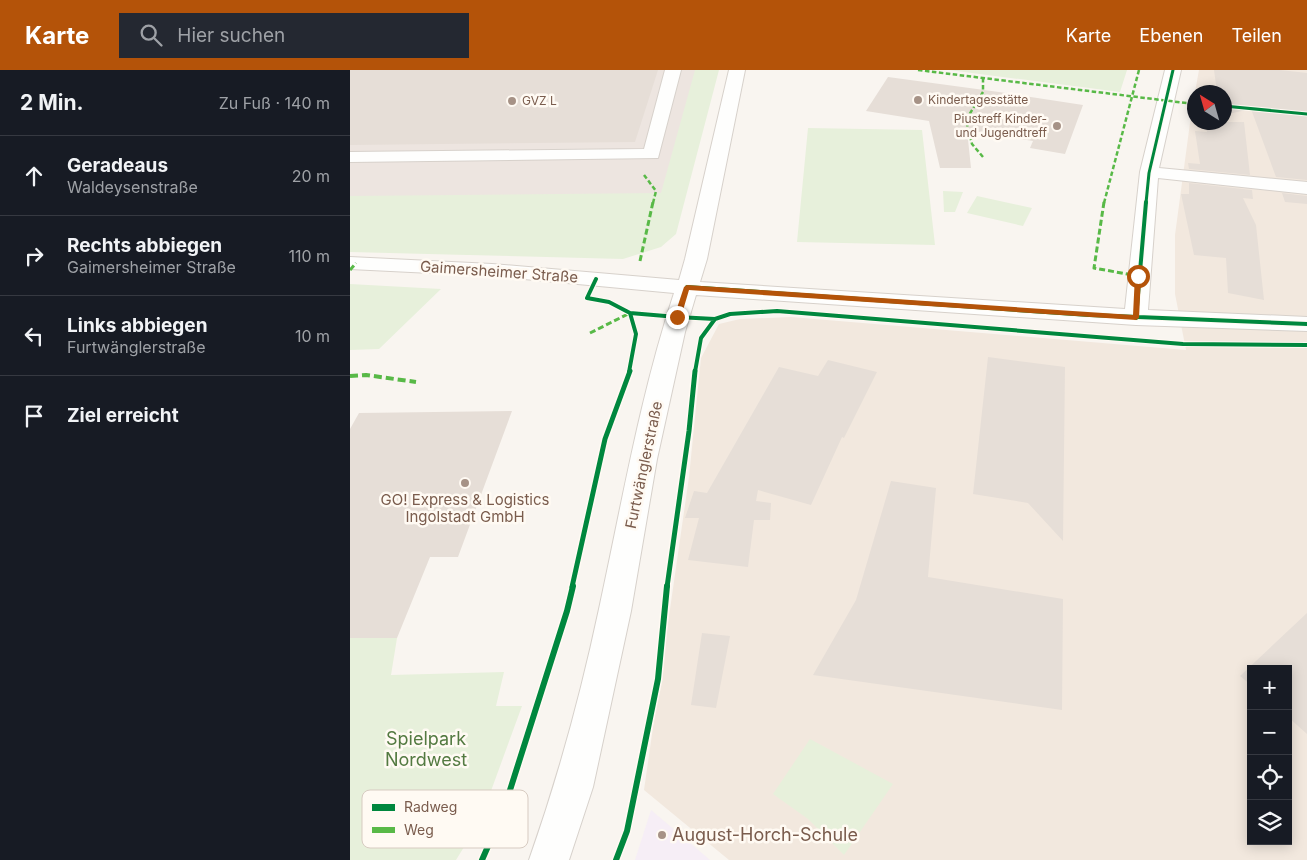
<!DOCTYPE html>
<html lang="de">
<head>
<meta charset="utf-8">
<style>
  :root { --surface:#171b24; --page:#242831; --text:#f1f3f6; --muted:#9ea1a6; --line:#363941; --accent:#b45309 }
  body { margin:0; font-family:Inter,sans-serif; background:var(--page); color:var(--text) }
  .controls { position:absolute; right:15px; bottom:15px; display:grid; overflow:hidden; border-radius:0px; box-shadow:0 2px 12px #0003 }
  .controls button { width:45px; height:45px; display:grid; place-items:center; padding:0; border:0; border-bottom:1px solid var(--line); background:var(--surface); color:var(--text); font:25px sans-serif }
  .compass { position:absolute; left:837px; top:15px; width:45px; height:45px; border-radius:50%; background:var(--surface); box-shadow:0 2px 12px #0003; rotate:323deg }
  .stop { position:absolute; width:15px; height:15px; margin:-11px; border:4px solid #b45309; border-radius:50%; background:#fff }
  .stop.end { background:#b45309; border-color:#fff; box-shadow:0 1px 5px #0008 }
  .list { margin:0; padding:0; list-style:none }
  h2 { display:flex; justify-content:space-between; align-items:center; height:65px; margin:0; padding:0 20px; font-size:21px }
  h2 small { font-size:16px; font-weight:400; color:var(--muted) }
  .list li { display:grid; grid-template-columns:32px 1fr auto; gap:15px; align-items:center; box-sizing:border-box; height:80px; padding:0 20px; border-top:1px solid var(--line) }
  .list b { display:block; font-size:19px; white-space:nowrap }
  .list p { margin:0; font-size:16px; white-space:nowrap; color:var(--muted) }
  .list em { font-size:16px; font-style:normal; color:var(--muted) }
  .icon { flex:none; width:28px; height:28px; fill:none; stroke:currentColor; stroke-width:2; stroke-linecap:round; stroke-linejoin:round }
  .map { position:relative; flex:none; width:957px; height:790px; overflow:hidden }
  header { display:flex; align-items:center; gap:30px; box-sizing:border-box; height:70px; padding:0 25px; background:var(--accent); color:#fff }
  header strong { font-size:24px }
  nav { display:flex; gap:28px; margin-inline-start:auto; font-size:18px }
  .search { width:350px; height:45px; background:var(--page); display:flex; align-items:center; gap:12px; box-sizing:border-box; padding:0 18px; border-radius:0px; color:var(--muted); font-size:19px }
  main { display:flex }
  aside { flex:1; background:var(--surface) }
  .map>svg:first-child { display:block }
  .residential { fill:#f2e8de; fill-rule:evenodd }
  .industrial { fill:#ede5e0 }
  .education { fill:#f6eef6 }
  .green { fill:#e7f0db }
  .building { fill:#e6ded7 }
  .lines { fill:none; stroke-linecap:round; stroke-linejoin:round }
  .minor-casing { stroke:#d7d1cb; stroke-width:2 }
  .minor { fill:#fefefd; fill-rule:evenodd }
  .quiet-far2 { stroke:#58b947; stroke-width:2.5; stroke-dasharray:4.5 2.5; stroke-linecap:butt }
  .quiet-far1 { stroke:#58b947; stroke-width:3; stroke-dasharray:6 3; stroke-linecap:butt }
  .quiet { stroke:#58b947; stroke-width:4; stroke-dasharray:8 4; stroke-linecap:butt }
  .cycleway-far3-casing { stroke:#fffaf3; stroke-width:5 }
  .cycleway-far2-casing { stroke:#fffaf3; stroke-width:6 }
  .cycleway-far1-casing { stroke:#fffaf3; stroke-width:8 }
  .cycleway-casing { stroke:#fffaf3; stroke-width:9 }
  .cycleway-far3 { stroke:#00873e; stroke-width:3 }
  .cycleway-far2 { stroke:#00873e; stroke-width:4 }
  .cycleway-far1 { stroke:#00873e; stroke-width:5 }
  .cycleway { stroke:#00873e; stroke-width:6 }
  .route { fill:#b45309 }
  .poi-dot { fill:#a69286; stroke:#fffaf3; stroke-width:2 }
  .labels { text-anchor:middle; stroke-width:5; stroke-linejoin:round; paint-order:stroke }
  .far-poi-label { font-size:12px; fill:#7a5c4d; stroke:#fffaf3; text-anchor:start }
  .street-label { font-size:15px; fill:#7a5c4d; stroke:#fffaf3 }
  .poi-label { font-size:15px; fill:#7a5c4d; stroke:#fffaf3 }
  .near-park-label { font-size:18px; fill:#537a41; stroke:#fffaf3 }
  .near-poi-label { font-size:18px; fill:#7a5c4d; stroke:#fffaf3; text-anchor:start }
  .key { fill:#fffaf3; stroke:#d7cbc1; stroke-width:1 }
  .key-label { font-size:14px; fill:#7a5c4d }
</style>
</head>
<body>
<header>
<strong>Karte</strong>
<div class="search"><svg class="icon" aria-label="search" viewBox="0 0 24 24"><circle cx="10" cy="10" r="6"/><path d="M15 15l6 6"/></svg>Hier suchen</div>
<nav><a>Karte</a><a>Ebenen</a><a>Teilen</a></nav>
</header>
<main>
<aside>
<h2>2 Min.<small>Zu Fuß · 140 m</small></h2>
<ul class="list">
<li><svg class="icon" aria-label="ahead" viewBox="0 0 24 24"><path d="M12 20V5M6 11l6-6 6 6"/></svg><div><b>Geradeaus</b><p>Waldeysenstraße</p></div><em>20 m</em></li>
<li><svg class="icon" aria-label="right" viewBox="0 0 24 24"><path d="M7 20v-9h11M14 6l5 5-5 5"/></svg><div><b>Rechts abbiegen</b><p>Gaimersheimer Straße</p></div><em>110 m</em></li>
<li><svg class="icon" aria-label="left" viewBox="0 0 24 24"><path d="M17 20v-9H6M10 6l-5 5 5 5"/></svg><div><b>Links abbiegen</b><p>Furtwänglerstraße</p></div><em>10 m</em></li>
<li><svg class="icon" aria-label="arrive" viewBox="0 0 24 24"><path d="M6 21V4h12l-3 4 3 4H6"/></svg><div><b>Ziel erreicht</b></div></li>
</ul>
</aside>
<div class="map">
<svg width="957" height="790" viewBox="0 0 957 790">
  <rect width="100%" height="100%" fill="#f9f5f0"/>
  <path class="residential" d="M849,0H957V790H379L294,720L339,407L351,288L369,254L390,249L441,247L836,280L825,224V165L844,23V52H874V22H845ZM901,599H938V771H901Z"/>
  <path class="industrial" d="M0,0H366L330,134L0,132Z"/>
  <path class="education" d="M301,740L360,790H285Z"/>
  <path class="green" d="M345,0H369L326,164L311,177L273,189L0,182V126L311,123Z
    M599,0H777L770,22Z
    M458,58L572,60L585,175L447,172Z
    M593,121L613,122L605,142H594Z
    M627,126L682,138L673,156L617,143Z
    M0,214L91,219L29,279L0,280Z
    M0,568H47L41,605L154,602L146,636H172L130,751L106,790H0Z
    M460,669L543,714L494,785L458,749L423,724Z"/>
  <path class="building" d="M0,0H308L285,72L0,75Z
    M864,0H930L957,3V110L926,107L901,39L874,45V22H867Z
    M538,7L649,22L733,35L715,84L680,78L683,71L617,60L621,98H590L579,51L516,41Z
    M855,52H894L900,105L839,99L838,93L850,94L845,61L857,62Z
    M839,113L902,120L903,129L893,128L906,155L914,230L878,223L876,188L844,185L831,124H839Z
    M932,123L957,126V134L935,132Z
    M638,287L715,297L713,471L678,433L623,424Z
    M478,290L527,302L494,368L492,367L461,435L408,420L406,431L421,433L420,450H404L398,497L338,490L349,448H335L344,421L357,423L429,297L468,306Z
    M162,341L108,487H80L47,568H0V359L9,343Z
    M541,411L586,418L578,507L713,529L712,640L463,605L506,530Z
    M957,543V664L938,647V599H901V615L890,606Z
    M352,563L380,566L366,638L341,635Z"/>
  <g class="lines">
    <g class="minor-casing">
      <path id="minor" d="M315,0H331L308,88L0,92V82L294,79Z
        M379,0H395L357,189L350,212L775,239L790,102L815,0H831L809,98L957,112V124L808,108L798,240L957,247V261L786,255L346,225L335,262L307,389L281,541L243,717L219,790H179C208,708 231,624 249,539C272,433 290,326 324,223L142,206L0,199V187L142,194L329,210L335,189Z"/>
    </g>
    <use href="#minor" class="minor"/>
    <path class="quiet-far2" d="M568,0L844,34
      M633,8V22L616,50L622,74L633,87
      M294,105L306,121L303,133
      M754,133L789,0"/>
    <path class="quiet-far1" d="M754,132L744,198L788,206
      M290,191L303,132
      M0,200L6,193
      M240,263L280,243"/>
    <path class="quiet" d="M0,306L16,305L66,312"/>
    <g class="cycleway-far3-casing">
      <path id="cycleway-far3" d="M874,36L957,44
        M796,133L799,103L823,0"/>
    </g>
    <g class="cycleway-far2-casing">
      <path id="cycleway-far2" d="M246,209L237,228L259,232L280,243L327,247L365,249L380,244L427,241L833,274L957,275
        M337,217L739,245L957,254
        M786,248L796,132
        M279,302L286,264L280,243
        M345,302L351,268L365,249"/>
    </g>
    <g class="cycleway-far1-casing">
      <path id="cycleway-far1" d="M222,517L255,369L280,301
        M317,517L339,361L345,301"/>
    </g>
    <g class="cycleway-casing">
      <path id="cycleway" d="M132,790L153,742L217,541L223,516
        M266,790L277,761L308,609L317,516"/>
    </g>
    <use href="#cycleway-far3" class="cycleway-far3"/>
    <use href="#cycleway-far2" class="cycleway-far2"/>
    <use href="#cycleway-far1" class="cycleway-far1"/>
    <use href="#cycleway" class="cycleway"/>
  </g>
  <path class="route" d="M785,205L791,206L789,248L786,250L339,220L331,247L327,249L324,247L334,217L337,215L783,245Z"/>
  <g class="poi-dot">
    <circle cx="568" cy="30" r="5"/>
    <circle cx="162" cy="31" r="5"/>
    <circle cx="707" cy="56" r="5"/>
    <circle cx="115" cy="413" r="5"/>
    <circle cx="312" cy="765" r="5"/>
  </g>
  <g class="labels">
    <g class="far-poi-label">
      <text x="578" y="34">Kindertagesstätte</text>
      <text x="172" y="35">GVZ L</text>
      <text x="697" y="53" text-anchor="end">Piustreff Kinder-<tspan x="697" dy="14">und Jugendtreff</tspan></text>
    </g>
    <g class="street-label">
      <text transform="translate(149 202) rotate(4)" y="5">Gaimersheimer Straße</text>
      <text transform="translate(294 395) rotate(-78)" y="5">Furtwänglerstraße</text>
    </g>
    <g class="poi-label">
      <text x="115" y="435">GO! Express &amp; Logistics<tspan x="115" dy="17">Ingolstadt GmbH</tspan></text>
    </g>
    <g class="near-park-label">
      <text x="76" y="675">Spielpark<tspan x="76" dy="21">Nordwest</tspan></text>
    </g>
    <g class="near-poi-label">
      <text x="322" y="771">August-Horch-Schule</text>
    </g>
  </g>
  <rect x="12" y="720" width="166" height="58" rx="8" class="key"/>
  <rect x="22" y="734" width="23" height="7" fill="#00873e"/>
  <rect x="22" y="757" width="23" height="6" fill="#58b947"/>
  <g class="key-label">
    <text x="54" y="742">Radweg</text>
    <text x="54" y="765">Weg</text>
  </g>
</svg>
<div class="controls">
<button>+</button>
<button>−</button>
<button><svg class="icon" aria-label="locate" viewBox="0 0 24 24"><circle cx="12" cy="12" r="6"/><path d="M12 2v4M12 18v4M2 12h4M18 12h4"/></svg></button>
<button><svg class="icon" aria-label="layers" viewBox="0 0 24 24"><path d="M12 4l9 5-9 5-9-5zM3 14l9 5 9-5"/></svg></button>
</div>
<svg class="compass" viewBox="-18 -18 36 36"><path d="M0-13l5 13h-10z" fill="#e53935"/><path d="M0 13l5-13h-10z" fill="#9ea1a6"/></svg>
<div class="stop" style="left:788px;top:206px"></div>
<div class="stop end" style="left:327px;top:247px"></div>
</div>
</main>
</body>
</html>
